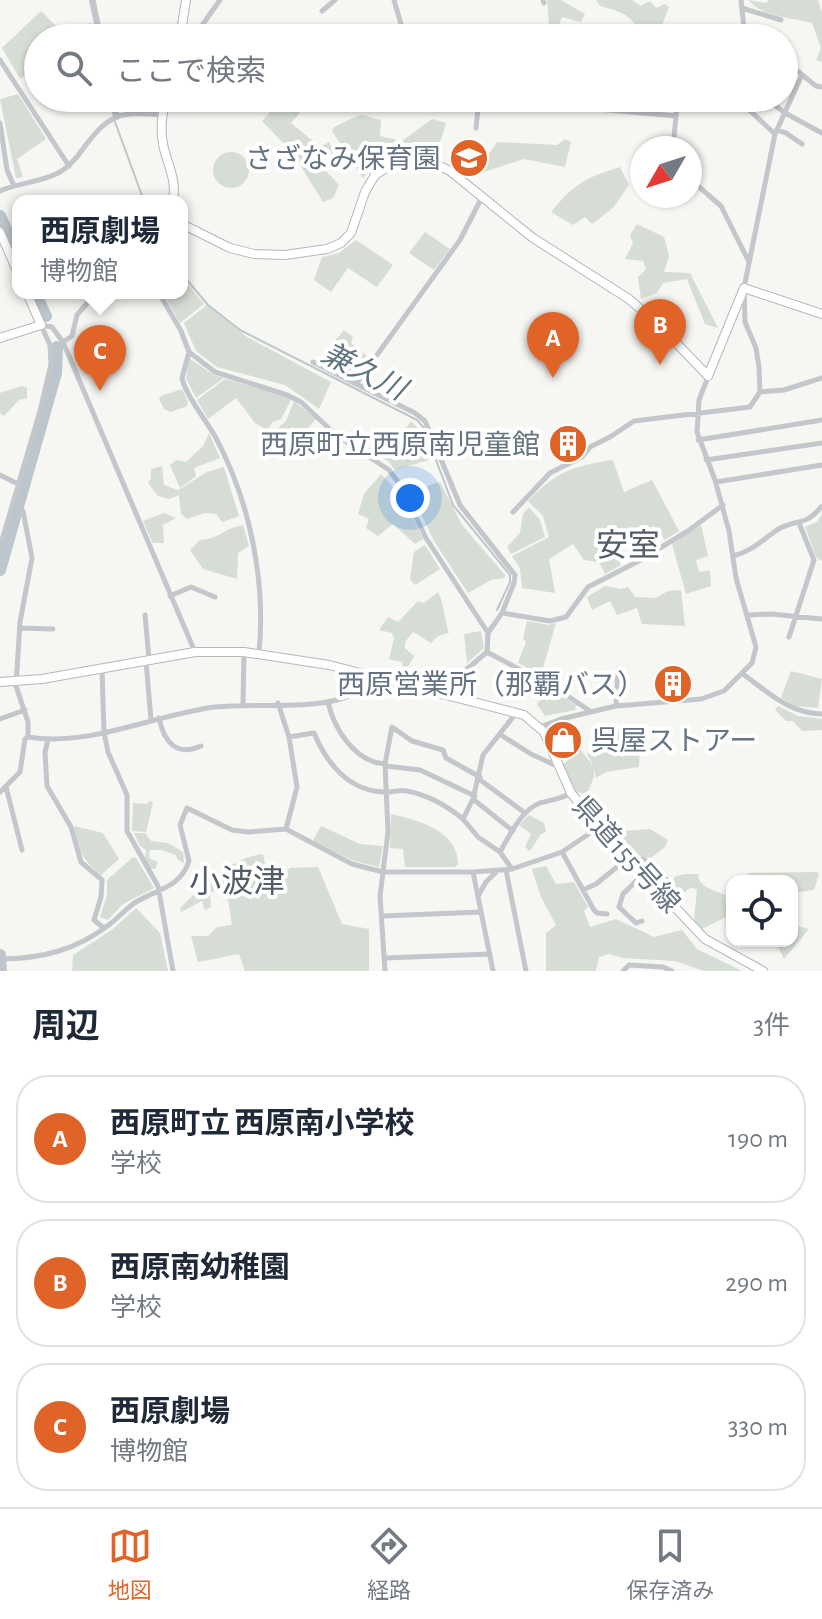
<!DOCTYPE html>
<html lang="ja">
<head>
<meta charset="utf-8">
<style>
  :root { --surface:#fff; --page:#f2f2f3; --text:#1f2937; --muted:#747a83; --line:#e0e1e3; --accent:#e06328 }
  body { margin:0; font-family:"Alegreya Sans","Noto Sans JP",sans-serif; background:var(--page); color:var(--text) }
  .controls { position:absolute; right:24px; bottom:24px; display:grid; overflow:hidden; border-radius:16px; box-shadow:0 2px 6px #0004 }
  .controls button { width:72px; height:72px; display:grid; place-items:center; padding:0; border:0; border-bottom:2px solid var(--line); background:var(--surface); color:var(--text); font:40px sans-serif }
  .compass { position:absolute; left:630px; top:136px; width:72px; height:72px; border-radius:50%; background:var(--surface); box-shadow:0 2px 6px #0004; rotate:231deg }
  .you { position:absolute; left:410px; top:498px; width:28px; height:28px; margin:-20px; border:6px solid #fff; border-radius:50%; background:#1a73e8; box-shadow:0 0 0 12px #1a73e833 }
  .badge { display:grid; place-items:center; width:52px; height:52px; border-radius:50%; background:var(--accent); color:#fff; font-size:26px; font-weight:700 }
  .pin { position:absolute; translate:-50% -66px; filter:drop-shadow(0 2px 4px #0008) }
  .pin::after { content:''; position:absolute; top:42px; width:28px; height:24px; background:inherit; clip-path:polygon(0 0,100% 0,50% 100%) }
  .popup { position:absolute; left:12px; top:195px; width:176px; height:104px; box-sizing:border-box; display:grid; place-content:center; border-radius:16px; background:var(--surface); filter:drop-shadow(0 2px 6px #0005); font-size:26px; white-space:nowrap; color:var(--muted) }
  .popup b { font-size:30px; color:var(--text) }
  .popup::after { content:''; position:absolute; left:50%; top:100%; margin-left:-16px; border:16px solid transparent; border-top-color:var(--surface) }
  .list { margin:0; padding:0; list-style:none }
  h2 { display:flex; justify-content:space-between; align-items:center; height:104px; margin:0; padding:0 32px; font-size:34px }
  h2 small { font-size:26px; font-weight:400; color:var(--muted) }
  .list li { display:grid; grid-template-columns:52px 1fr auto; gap:24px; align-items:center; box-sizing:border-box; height:128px; margin:0 16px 16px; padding:0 16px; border:2px solid var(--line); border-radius:32px }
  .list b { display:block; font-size:30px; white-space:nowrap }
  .list p { margin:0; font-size:26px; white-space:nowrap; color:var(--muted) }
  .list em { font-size:26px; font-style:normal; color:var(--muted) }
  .icon { flex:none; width:44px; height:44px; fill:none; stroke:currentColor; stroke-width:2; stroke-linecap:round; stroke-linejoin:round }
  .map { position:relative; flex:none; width:822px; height:971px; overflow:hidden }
  .search { position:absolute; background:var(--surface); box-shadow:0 2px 6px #0004; left:24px; right:24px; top:24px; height:88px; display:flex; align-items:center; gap:20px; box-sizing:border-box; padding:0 28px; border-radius:44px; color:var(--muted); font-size:30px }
  .sheet { height:536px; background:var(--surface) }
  nav { display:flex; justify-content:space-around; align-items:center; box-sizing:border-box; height:112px; border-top:2px solid var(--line); background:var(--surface); font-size:22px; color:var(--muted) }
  nav a { display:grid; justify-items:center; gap:4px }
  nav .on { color:var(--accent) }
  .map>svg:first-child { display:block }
  .green { fill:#d6ddd4 }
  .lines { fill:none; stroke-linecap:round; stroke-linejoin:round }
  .stream { stroke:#bdc6cc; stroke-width:2 }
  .river { stroke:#bdc6cc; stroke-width:12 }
  .secondary-casing { stroke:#b3b8bd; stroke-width:10 }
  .street { stroke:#c3c6ca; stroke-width:5 }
  .secondary { stroke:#fff; stroke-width:8 }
  .labels { text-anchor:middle; stroke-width:8; stroke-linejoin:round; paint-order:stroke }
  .poi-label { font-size:28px; fill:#657383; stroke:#fff; text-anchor:end }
  .street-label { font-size:28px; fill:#657383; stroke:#fff }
  .water-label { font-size:30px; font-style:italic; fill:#61757f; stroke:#fff }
  .quarter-label { font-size:32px; fill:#535d68; stroke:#fff }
</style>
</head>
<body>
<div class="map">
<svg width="822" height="971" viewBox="0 0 822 971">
  <rect width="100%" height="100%" fill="#f6f6f2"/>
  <path class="green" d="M547,0H561L585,14L581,22L562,17L558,28L549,25Z
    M596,0H632L641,6L650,1L656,8L665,4L669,7L659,33L648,27L637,28C630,13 614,10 600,6Z
    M748,0L766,3L769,0H818L822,13V62L816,60L821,48L812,23C793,18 761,16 748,0Z
    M41,11L55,25L75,33L91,22L94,35L91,38H38V66L20,79L2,48Z
    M18,94L46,139L17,159L23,177L16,178L0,99Z
    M272,98H299L304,108L291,123L320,147L329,142L334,152L322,162L327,172L339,185L333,198L323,202L292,152L262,121L269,114Z
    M362,115L381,120L380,136L402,141L432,119L446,123L442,137L433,153C398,143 386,152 363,178L332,131L334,127C344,123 352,117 362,115Z
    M565,139L571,142L565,167L524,159L481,173L478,170L497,142L557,145Z
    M213 170a18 18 0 1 1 36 0a18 18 0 1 1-36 0Z
    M620,167L629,185L613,208L592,224L585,217L573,225L551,212C575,183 585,178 620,167Z
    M637,224L664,237L669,256L664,272L690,273L718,328L705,324L687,279L663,283L657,293L641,299L638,277L646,269L643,261L625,259L633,243L630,235Z
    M425,232L450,249L434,270L409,253Z
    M356,240L393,265L377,287L348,268L331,292L314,280L322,257L339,253Z
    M182,277L204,304L180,323L163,293H182Z
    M207,305L247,337L331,382L319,409L285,385L217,367L196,351L184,323Z
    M344,330L353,337L351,343L369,358L355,377L332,367L330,347Z
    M189,358L214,375L224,378L196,398L186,378Z
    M225,379L287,396L291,400L281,419L273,422L267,430L255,423L236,398L208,419L197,400Z
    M22,386L27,388V398L19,400L4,416L0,413V393Z
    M182,389L188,402L187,406L171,412L164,409L159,399L161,396Z
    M294,401L316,419L304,432L296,451L274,459L268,457L269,436L286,421Z
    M411,421L420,430L432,459L395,470L388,461L368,450L374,444L389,452Z
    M209,433L220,458L194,468L196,476L180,488L170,465L177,460L186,462L203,446Z
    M613,460L624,492L652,480L679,531L665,540L654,526L615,548L621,565L605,574L599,562L584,560L573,544L549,559L555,593L522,588L520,568L512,556L549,537L543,516L528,501C557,471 573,466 613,460Z
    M162,466L164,485L178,490L207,472L224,467L239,516L222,522L216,514L205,513L187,519L181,514L179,495L169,499L158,496L148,483L151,479V469Z
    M381,474L402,496L423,539L415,544L393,524L378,536L366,528L369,519L358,514L364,494Z
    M440,482L462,525L505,575L504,578L491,580L468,593L434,541L410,491Z
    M529,507L540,520L545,537L511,554L507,547L520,533L523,514Z
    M164,513L176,518L163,525L164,543H153L143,521Z
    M822,514V561L816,557L805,527L817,522Z
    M243,525L249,546L238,553L237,579L203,569L190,550L200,540C217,540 225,528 243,525Z
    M701,525L708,556L696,560L699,572L710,570L711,586L686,594L672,544Z
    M425,545L440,569L415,585L410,579L414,552Z
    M605,586L620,589L628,587L635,597L656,598L668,591L681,590L685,626L642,624L637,608L617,615L610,601L592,610L587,597Z
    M438,592C445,606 444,619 449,633L438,636L431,643L413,632L405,642V648L414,656L407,669H404L402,662L389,659L394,638L392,633L379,630L388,617L398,622L418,601L424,603Z
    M527,621L549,625L556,623L541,675L518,663L526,642L523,639Z
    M481,631L484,648L467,663L464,634Z
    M791,671L822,679L818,708L795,706L781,698Z
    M549,688L576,705L575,710L545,716L537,704Z
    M778,706L798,716L822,719V730L802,731L793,721H786L775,710Z
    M644,726L640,746L639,767L606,772L596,778L594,768V777L587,794L576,792L563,765L580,749L594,767L587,754L605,732Z
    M149,801L153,802L146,832L132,831L133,803L147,804Z
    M391,814C418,820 459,831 458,865L454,867H405L403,849L390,848Z
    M529,815L544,823L546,832L541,834L530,851L525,847L531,834L519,825Z
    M74,826L103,833L119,859L101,875C81,858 79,852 74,826Z
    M321,826L360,844L383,846L379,867L354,861L313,841Z
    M650,829L668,840L665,847L651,858L631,855L612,835V832Z
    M134,833H145L151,841L168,843L183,852L184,863L178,860L176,855L162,850H150L149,858L158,862L155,869L150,868L145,860L146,850L140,846Z
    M263,854L269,883L279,880L290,868L318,867L342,924L369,929V971H245L239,954L198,962L191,936H208L217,927L232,925L228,898L222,889L210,893L211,907L205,910L202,901L181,912L180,908C205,885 227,859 263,854Z
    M133,857L136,858L154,888L123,904L108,920L100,917L107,895V880Z
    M546,866L556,884L574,882L588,907L584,911L590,927L616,919L654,937L682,930L697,949L742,971H704L675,961L623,958L609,954L599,957L596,971H546V933L556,925L541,897L532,869Z
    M817,872L819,874L814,890L792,893V881H747L748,873Z
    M686,874H698C698,887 714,890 725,895L728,916L702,929L694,921L697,889L690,888L681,895L676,894L671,881L676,876Z
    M136,908L160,933L168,971H72L73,955L113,929Z
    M792,914L793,925L809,929L784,959L775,941H792Z"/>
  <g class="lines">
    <path class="stream" d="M90,0L98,38
      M110,98L115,122L144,201
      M182,274L208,305L240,330L417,420L424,428L453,505L510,575V582L497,610"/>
    <path class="river" d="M0,216L18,255
      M35,293L46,316
      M0,570L56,373L57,347
      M0,955L1,971"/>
    <g class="secondary-casing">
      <path id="secondary" d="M180,38L186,0
        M166,98C162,113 160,128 163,144C167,165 177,178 173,201
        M182,224L230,248L254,254L285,255L327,249L341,243L351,233L365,192L375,175L396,162L428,160L450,171L533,238L629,299L663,329L708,376L744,288L822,314
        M0,232L18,273
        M0,338L41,325L27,293
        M0,682L42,679L195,652H244L329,665L524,715L544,732L571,793L599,827L705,939L763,971"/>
    </g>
    <path class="street" d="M93,0L101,38
      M394,0L405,38
      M543,0L544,3
      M741,0L745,38
      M742,8L781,20
      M322,11L335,0
      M463,31L573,38
      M193,38L220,0
      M0,60L69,166
      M784,60L816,86L822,87
      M114,98L117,115
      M168,98C189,107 221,115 240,98
      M475,98L676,116L673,148
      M765,98L785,113L822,133
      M676,116L678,98
      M0,123L7,170L14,186
      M476,128L479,98
      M777,130L786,133L802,144
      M775,134L802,75
      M690,179L721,206L748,260
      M0,191C20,182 40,183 60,172C69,166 76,159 82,150C108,115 118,111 161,115
      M159,293L181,331L189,352L215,372L287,395L301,402L336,435L389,470L401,486L426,538L488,633
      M41,325L52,327L63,342L195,652
      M63,342L72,336L77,315L96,293
      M189,352L182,378L184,385C192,404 206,420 216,438C250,502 266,581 259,653
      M313,362L356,384
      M760,392L784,390L822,378
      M698,440L822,420
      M706,460L822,443
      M0,475L18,484
      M716,482L822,465
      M23,511L32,558L20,622L16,686L28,722V737C91,747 153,715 215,707C254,703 301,709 337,700C352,696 364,690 371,677
      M513,512L550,473L582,457L590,447L610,437L634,421L750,407L760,392L759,367L756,348L745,322L744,288L775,134L746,107L742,98
      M0,547L40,411L51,364L50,345L41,325
      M733,556C752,551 761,541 777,530C795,518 804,528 821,507
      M170,596L191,587L215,597
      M502,613L550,621L566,617L588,587L637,562L688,531L723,505
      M145,615L149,659
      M748,615L771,614L822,619
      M20,628L53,629
      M789,637L814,560L799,523
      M487,652L560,691L590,711
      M146,661L151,720
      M102,669L104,732L108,752L127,795V831L158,886L173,971
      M743,674C769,693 789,713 822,714
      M444,695L460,675L487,652L488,633L502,613L514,583L515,575L460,505L425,421L415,413L356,384L460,240L482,197
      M328,702C334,729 355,762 385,764
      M278,703L289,737L314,733C327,764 350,793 388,792C395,792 400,789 407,791C428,795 446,805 463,819
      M243,704L244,652
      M616,706L618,669
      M159,718C164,742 176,757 201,746
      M0,719L25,710
      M540,727L561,719L616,706L701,699L724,691L752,663L756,647L736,578L729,531L715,480L697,432L699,400L708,377
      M501,735L531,754L559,767
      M48,740L45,752L47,786L71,827L81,862L102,880L101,897L94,920L104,928
      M386,766L420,770L475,796
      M479,779L525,813
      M6,787L22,850
      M0,792L20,772L25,739L28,737
      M473,799L513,831
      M286,829L297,787L289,737
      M500,852C510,835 521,810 540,803C551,800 561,799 571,793
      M562,852L594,910L597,913L607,914
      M632,861L643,859L659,869L668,882L663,895
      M512,869L500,852L478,837L463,819L473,799L483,755L517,712
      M506,870L526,971
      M473,872L493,971
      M583,890L596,884L628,858
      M478,896L486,882L496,872
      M382,916L481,912
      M642,921L636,923L619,907L623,894L643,874
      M385,958L490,954
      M0,959C41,959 77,950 110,924C118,918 125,910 133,904C155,889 180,889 189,861L180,825L187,808L232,830L249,832L286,829L352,864L383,872H473L512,869L562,852L599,827
      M385,971L380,896L388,832L385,764L392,727L412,741L443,750L446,758L480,777
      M623,971L629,965L663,967L672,971"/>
    <use href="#secondary" class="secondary"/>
  </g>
  <defs>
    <g id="school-disc" transform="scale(2)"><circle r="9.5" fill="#e06328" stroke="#fff"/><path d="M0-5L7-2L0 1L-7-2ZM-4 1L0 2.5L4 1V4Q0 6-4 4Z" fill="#fff"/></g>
    <g id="building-disc" transform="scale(2)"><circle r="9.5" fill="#e06328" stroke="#fff"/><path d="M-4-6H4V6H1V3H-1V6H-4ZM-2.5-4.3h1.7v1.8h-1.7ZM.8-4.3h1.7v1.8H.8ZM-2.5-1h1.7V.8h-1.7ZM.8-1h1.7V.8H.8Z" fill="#fff"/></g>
    <g id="shop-disc" transform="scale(2)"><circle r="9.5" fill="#e06328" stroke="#fff"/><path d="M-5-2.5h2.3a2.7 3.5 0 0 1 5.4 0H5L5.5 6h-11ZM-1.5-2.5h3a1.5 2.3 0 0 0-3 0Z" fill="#fff"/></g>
  </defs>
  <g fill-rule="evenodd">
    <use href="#school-disc" x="469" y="158"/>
    <use href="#building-disc" x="568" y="444"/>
    <use href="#building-disc" x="673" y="684"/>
    <use href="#shop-disc" x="563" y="740"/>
  </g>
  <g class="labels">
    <g class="poi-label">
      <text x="441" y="168">さざなみ保育園</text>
      <text x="540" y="454">西原町立西原南児童館</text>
      <text x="645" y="694">西原営業所（那覇バス）</text>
      <text x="591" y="750" text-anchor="start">呉屋ストアー</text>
    </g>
    <g class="street-label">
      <text transform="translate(627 854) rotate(48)" y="10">県道155号線</text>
    </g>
    <g class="water-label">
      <text transform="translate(364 371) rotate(27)" y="10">兼久川</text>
    </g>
    <g class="quarter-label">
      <text x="628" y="556">安室</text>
      <text x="237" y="892">小波津</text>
    </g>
  </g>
</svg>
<div class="controls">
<button><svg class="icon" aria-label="locate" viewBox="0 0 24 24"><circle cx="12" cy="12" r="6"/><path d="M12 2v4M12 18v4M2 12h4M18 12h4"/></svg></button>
</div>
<svg class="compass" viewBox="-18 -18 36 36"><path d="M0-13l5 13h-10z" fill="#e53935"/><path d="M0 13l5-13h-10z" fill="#747a83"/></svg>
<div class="you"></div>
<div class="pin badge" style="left:553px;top:378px">A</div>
<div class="pin badge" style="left:660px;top:365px">B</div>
<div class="pin badge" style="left:100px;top:391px">C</div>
<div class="popup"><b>西原劇場</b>博物館</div>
<div class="search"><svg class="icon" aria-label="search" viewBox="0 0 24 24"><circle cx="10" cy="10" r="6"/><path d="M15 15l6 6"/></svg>ここで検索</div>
</div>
<section class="sheet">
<h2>周辺<small>3件</small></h2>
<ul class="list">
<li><span class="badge">A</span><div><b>西原町立 西原南小学校</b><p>学校</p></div><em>190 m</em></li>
<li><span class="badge">B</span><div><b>西原南幼稚園</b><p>学校</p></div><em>290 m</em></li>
<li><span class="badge">C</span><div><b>西原劇場</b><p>博物館</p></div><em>330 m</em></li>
</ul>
</section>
<nav>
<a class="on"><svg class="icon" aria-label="map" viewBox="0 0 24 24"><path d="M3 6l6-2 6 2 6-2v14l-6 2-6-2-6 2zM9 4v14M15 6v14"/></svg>地図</a>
<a><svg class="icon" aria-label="directions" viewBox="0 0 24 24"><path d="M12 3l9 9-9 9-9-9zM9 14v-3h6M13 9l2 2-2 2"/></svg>経路</a>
<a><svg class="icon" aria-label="saved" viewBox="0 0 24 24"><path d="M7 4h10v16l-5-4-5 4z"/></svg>保存済み</a>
</nav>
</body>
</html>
